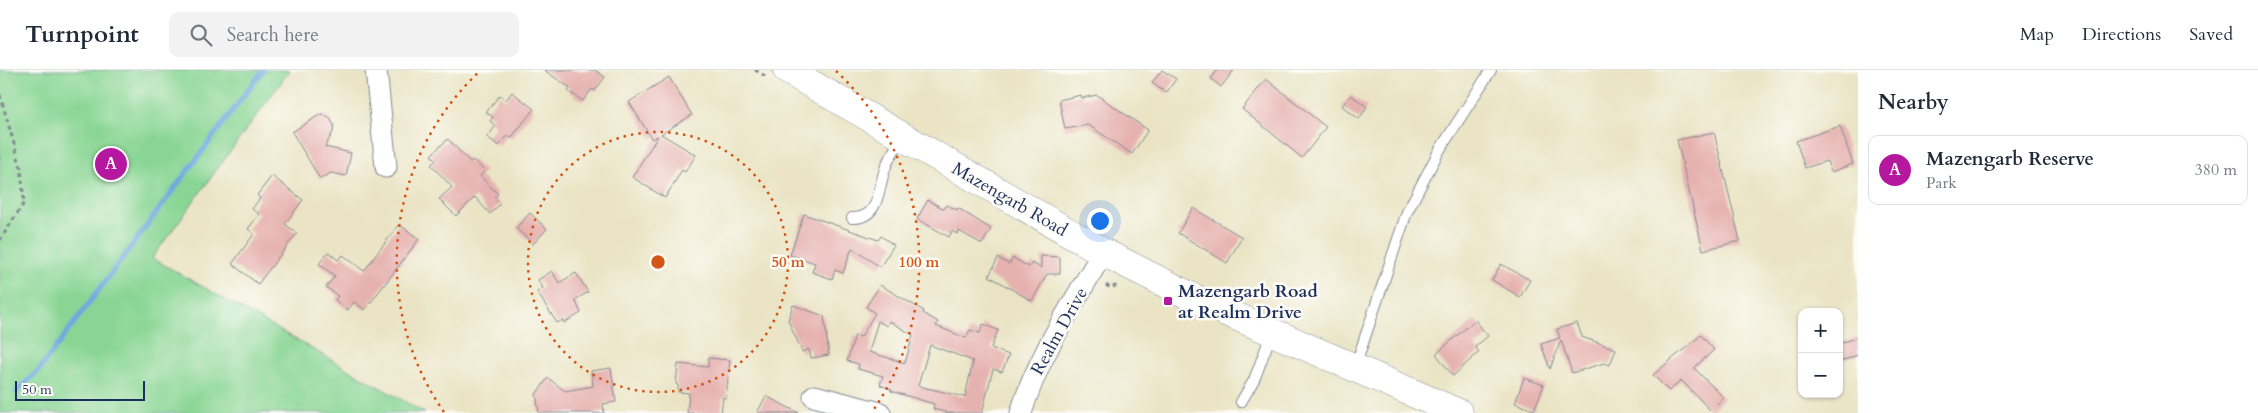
<!DOCTYPE html>
<html lang="en">
<head>
<meta charset="utf-8">
<style>
  :root { --surface:#fff; --page:#f2f2f3; --text:#1f2937; --muted:#747a83; --line:#e0e1e3; --accent:#b5179e }
  body { margin:0; font-family:Cardo,serif; background:var(--page); color:var(--text) }
  .controls { position:absolute; right:15px; bottom:15px; display:grid; overflow:hidden; border-radius:10px; box-shadow:0 1px 4px #0004 }
  .controls button { width:45px; height:45px; display:grid; place-items:center; padding:0; border:0; border-bottom:1px solid var(--line); background:var(--surface); color:var(--text); font:25px sans-serif }
  .scale { position:absolute; left:15px; bottom:12px; width:130px; box-sizing:border-box; padding-left:5px; border:2px solid #1b2f5e; border-top:0; font-size:14px; line-height:18px; white-space:nowrap; color:#1b2f5e; -webkit-text-stroke:4px #fdfcf7; paint-order:stroke }
  .you { position:absolute; left:1099px; top:150px; width:18px; height:18px; margin:-12px; border:4px solid #fff; border-radius:50%; background:#1a73e8; box-shadow:0 0 0 8px #1a73e833 }
  .badge { display:grid; place-items:center; width:32px; height:32px; border-radius:50%; background:var(--accent); color:#fff; font-size:16px; font-weight:700 }
  .pin { position:absolute; translate:-50% -50%; border:2px solid #fff; box-shadow:0 1px 5px #0006 }
  .list { margin:0; padding:0; list-style:none }
  h2 { display:flex; justify-content:space-between; align-items:center; height:65px; margin:0; padding:0 20px; font-size:21px }
  h2 small { font-size:16px; font-weight:400; color:var(--muted) }
  .list li { display:grid; grid-template-columns:32px 1fr auto; gap:15px; align-items:center; box-sizing:border-box; height:70px; margin:0 10px 10px; padding:0 10px; border:1px solid var(--line); border-radius:10px }
  .list b { display:block; font-size:19px; white-space:nowrap }
  .list p { margin:0; font-size:16px; white-space:nowrap; color:var(--muted) }
  .list em { font-size:16px; font-style:normal; color:var(--muted) }
  .icon { flex:none; width:28px; height:28px; fill:none; stroke:currentColor; stroke-width:2; stroke-linecap:round; stroke-linejoin:round }
  .map { position:relative; flex:none; width:1858px; height:343px; overflow:hidden }
  header { display:flex; align-items:center; gap:30px; box-sizing:border-box; height:70px; padding:0 25px; background:var(--surface); border-bottom:1px solid var(--line) }
  header strong { font-size:24px }
  nav { display:flex; gap:28px; margin-inline-start:auto; font-size:18px }
  .search { width:350px; height:45px; background:var(--page); display:flex; align-items:center; gap:12px; box-sizing:border-box; padding:0 18px; border-radius:10px; color:var(--muted); font-size:19px }
  main { display:flex }
  aside { flex:1; background:var(--surface) }
  .map>svg:first-child { display:block }
  .green { fill:#89d694; stroke:#528279 }
  .lines { fill:none; stroke-linecap:round; stroke-linejoin:round }
  .stream { stroke:#6fa9df; stroke-width:5 }
  .building { fill:#e6b2b0; fill-rule:evenodd }
  .lane-casing { stroke:#828a92; stroke-width:12 }
  .street-casing { stroke:#828a92; stroke-width:23 }
  .secondary-casing { stroke:#828a92; stroke-width:29 }
  .path { stroke:#828a92; stroke-width:3; stroke-dasharray:4 4; stroke-linecap:butt }
  .lane { stroke:#fff; stroke-width:10 }
  .street { stroke:#fff; stroke-width:21 }
  .secondary { stroke:#fff; stroke-width:28 }
  .ring { fill:none; stroke:#d45514; stroke-width:2.5; stroke-dasharray:2.5 5 }
  .poi-dot { fill:#b5179e; stroke:#fdfcf7; stroke-width:2 }
  .labels { text-anchor:middle; stroke-width:5; stroke-linejoin:round; paint-order:stroke }
  .street-label { font-size:18px; fill:#1b2f5e; stroke:#fdfcf7 }
  .poi-label { font-size:18px; font-weight:bold; fill:#1b2f5e; stroke:#fdfcf7; text-anchor:start }
  .centre { fill:#d45514; stroke:#fdfcf7; stroke-width:2.5 }
  .ring-label { font-size:15px; text-anchor:middle; font-weight:bold; fill:#d45514; stroke:#fdfcf7; stroke-width:5; stroke-linejoin:round; paint-order:stroke }
</style>
</head>
<body>
<header>
<strong>Turnpoint</strong>
<div class="search"><svg class="icon" aria-label="search" viewBox="0 0 24 24"><circle cx="10" cy="10" r="6"/><path d="M15 15l6 6"/></svg>Search here</div>
<nav><a>Map</a><a>Directions</a><a>Saved</a></nav>
</header>
<main>
<div class="map">
<svg width="1858" height="343" viewBox="0 0 1858 343">
  <rect width="100%" height="100%" fill="#fdfcf7"/>
  <filter id="ink" filterUnits="userSpaceOnUse"><feTurbulence type="fractalNoise" baseFrequency=".02" numOctaves="2"/><feDisplacementMap in="SourceGraphic" scale="10" xChannelSelector="R" yChannelSelector="G"/><feConvolveMatrix kernelMatrix="1 2 1 2 8 2 1 2 1" color-interpolation-filters="sRGB"/></filter>
  <filter id="wash" filterUnits="userSpaceOnUse"><feTurbulence type="fractalNoise" baseFrequency=".0096" numOctaves="4" result="noise"/><feDisplacementMap in="SourceGraphic" scale="20" xChannelSelector="R" yChannelSelector="G"/><feGaussianBlur stdDeviation="1.12" result="paint"/><feColorMatrix in="noise" values="0 0 0 0 0 0 0 0 0 0 0 0 0 0 0 0 0 1.4 0 .05"/><feComposite in="paint" operator="in"/></filter>
  <g filter="url(#wash)">
    <rect width="100%" height="100%" fill="#eae4c5"/>
    <path class="green" d="M0,0H290L152,188L425,343H0Z"/>
    <g class="lines">
      <path class="stream" d="M16,322L39,300L263,0"/>
    </g>
    <g id="blocks">
      <path class="building" d="M544,0H595L605,7L595,21L592,19L583,31L568,21L570,18Z
        M1162,0L1176,9L1166,23L1152,13Z
        M1217,0H1234L1221,17L1211,9Z
        M669,7L692,45L661,64L696,85L685,102L682,100L665,128L632,107L658,66L652,69L629,32Z
        M1266,9L1326,57L1302,88L1242,39Z
        M512,22L534,39L511,68L507,65L499,76L487,67L496,56L490,51L493,47L486,42L500,25L506,30Z
        M1081,25L1082,28L1097,25L1148,60L1132,84L1088,55L1065,59L1059,30Z
        M1351,25L1367,37L1359,49L1342,36Z
        M321,44L329,47L334,55L333,62L325,77L351,83L346,106L331,103L320,109L292,62Z
        M1840,56L1853,94L1831,102L1827,91L1805,98L1796,71Z
        M1714,62L1740,171L1703,180L1677,70Z
        M448,69L470,92L473,90L485,101L480,106L498,124L494,127L500,134L490,144L475,127L456,146L439,129L452,117L431,95L436,90L431,85Z
        M272,106L303,130L285,154L297,163L258,214L232,194L254,164L248,159L259,144L252,139L260,128L257,125Z
        M928,130L944,139L947,135L957,140L958,138L991,159L982,174L959,161L957,164L952,161L949,167L917,149Z
        M1193,138L1242,167L1227,193L1178,163Z
        M530,143L547,159L533,174L516,158Z
        M804,144L878,170L881,166L894,175L880,197L852,178L843,203L835,200L832,209L812,202L815,193L790,185Z
        M399,154L419,169L365,240L354,232L348,240L335,230L338,226L326,217L335,206L319,194L328,182L338,190L343,185L364,201Z
        M1041,186L1060,187V204H1047L1032,231L989,206L998,188L1009,194L1013,188L1029,197L1032,193L1041,198Z
        M1501,194L1530,210L1520,227L1492,210Z
        M552,201L559,213L576,203L588,222L575,230L581,243L564,253L563,250L557,253L537,222L543,218L538,210Z
        M880,215L924,241L923,243L938,252L936,256L966,268L970,260L980,263L983,254L998,260L991,278L1009,285L1002,302L993,299L982,343H949L933,339L934,334L891,321V319L880,315L883,306L858,299L859,294L847,291L855,265L861,267L875,243L866,237ZM878,251L887,256L889,251L913,265L905,293L869,282ZM930,275L973,291L965,327L918,316Z
        M793,235L824,246L829,285L811,288L809,279L802,282L788,250Z
        M1475,250L1488,266L1475,277L1479,282L1453,306L1436,284Z
        M1577,253L1582,267L1616,279L1610,295L1604,293L1572,303L1561,270L1550,299L1541,274L1560,268L1557,259Z
        M1701,265L1714,280L1694,298L1724,328L1711,341L1681,310L1669,321L1653,305Z
        M1858,267V285L1839,292V274Z
        M708,288L730,290L726,328L723,327L721,343H687L689,323L678,322V315L676,314L678,294L708,297Z
        M611,298L616,332L603,334L604,343H539L536,324L548,308L565,321L593,316L591,301Z
        M1524,308L1544,315L1534,340L1515,333Z
        M766,326L799,343H757Z"/>
    </g>
  </g>
  <g filter="url(#ink)">
    <use href="#blocks" fill-opacity="0" stroke="#828a92" stroke-width="1"/>
    <g class="lines">
      <g class="lane-casing">
        <path id="lane" d="M852,148C880,149 878,118 885,99C888,88 896,78 902,68
          M1355,297L1407,142L1439,81L1491,0
          M1241,332L1254,310L1272,262"/>
      </g>
      <g class="street-casing">
        <path id="street" d="M376,0L386,97
          M814,326L880,343
          M1021,343C1038,286 1073,234 1103,182"/>
      </g>
      <g class="secondary-casing">
        <path id="secondary" d="M787,0L1103,182L1196,229L1459,343"/>
      </g>
      <path class="path" d="M755,0L767,7
        M0,25L21,98L24,133L0,170
        M1106,215L1110,218L1118,215"/>
      <use href="#lane" class="lane"/>
      <use href="#street" class="street"/>
      <use href="#secondary" class="secondary"/>
    </g>
  </g>
  <g class="ring">
    <circle cx="658" cy="192" r="130"/>
    <path d="M444 342A261 261 0 0 1 480 1M836 1A261 261 0 0 1 872 342"/>
  </g>
  <rect class="poi-dot" x="1163" y="226" width="10" height="10" rx="2.5"/>
  <g class="labels">
    <g class="street-label">
      <text transform="translate(1010 129) rotate(30)" y="6">Mazengarb Road</text>
      <text transform="translate(1059 261) rotate(-61)" y="6">Realm Drive</text>
    </g>
    <g class="poi-label">
      <text x="1178" y="227">Mazengarb Road<tspan x="1178" dy="21">at Realm Drive</tspan></text>
    </g>
  </g>
  <circle cx="658" cy="192" r="8" class="centre"/>
  <g class="ring-label">
    <text x="788" y="197">50 m</text>
    <text x="919" y="197">100 m</text>
  </g>
</svg>
<div class="controls">
<button>+</button>
<button>−</button>
</div>
<div class="scale">50 m</div>
<div class="you"></div>
<div class="pin badge" style="left:111px;top:94px">A</div>
</div>
<aside>
<h2>Nearby<small></small></h2>
<ul class="list">
<li><span class="badge">A</span><div><b>Mazengarb Reserve</b><p>Park</p></div><em>380 m</em></li>
</ul>
</aside>
</main>
</body>
</html>
